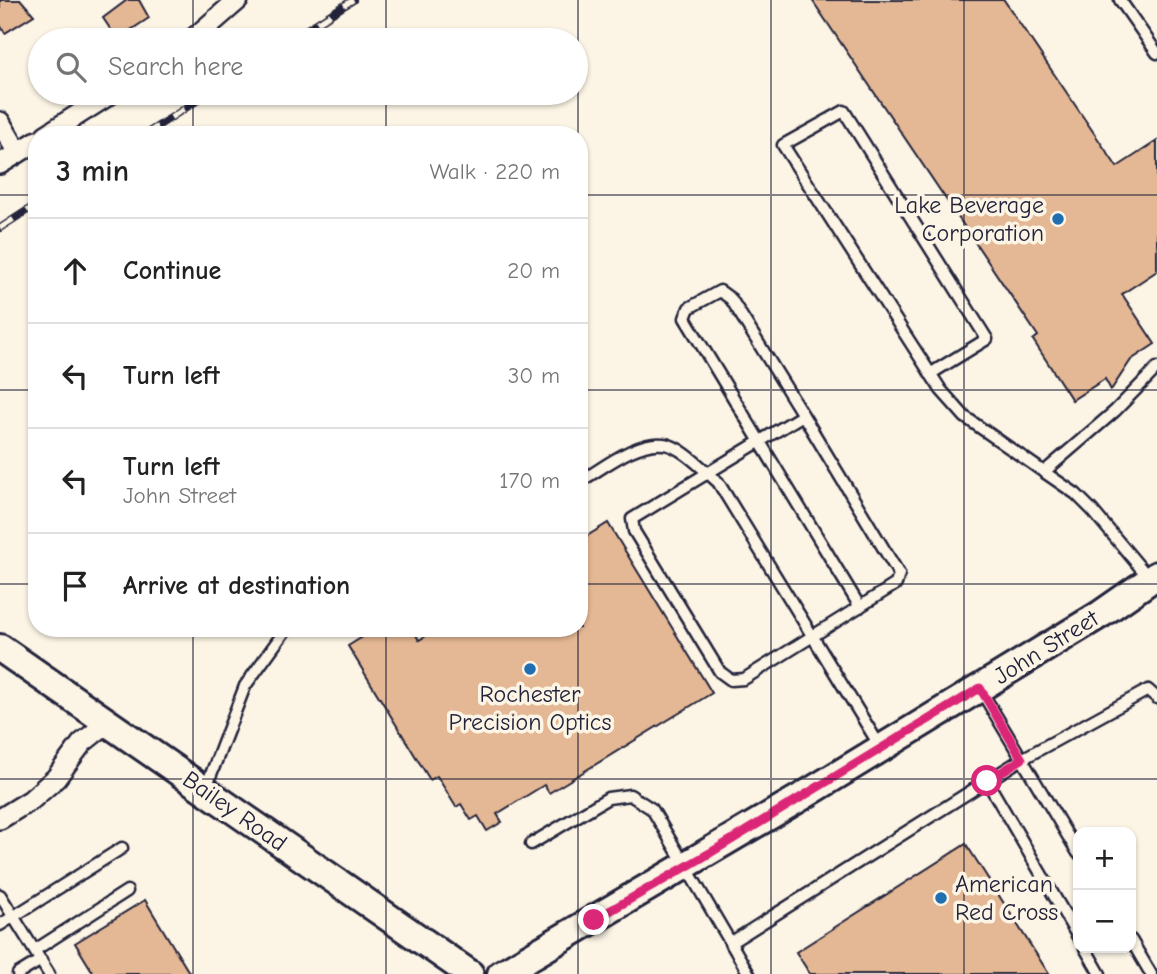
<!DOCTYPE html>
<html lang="en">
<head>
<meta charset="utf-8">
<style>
  :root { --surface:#fff; --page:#f6f6f6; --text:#222; --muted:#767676; --line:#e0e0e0 }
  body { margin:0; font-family:"Comic Neue",sans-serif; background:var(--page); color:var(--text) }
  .controls { position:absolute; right:21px; bottom:21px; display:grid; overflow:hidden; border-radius:14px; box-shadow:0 2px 5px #0004 }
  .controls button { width:63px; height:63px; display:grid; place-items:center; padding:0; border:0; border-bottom:2px solid var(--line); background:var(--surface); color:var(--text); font:35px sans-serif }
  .stop { position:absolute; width:21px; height:21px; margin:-16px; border:5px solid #db2777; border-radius:50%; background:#fff }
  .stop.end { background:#db2777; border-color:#fff; box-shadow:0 2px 7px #0008 }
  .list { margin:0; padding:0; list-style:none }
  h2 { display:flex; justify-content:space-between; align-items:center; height:91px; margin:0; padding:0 28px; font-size:30px }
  h2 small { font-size:23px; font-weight:400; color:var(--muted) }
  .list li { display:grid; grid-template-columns:46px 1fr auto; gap:21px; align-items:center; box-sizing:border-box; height:105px; padding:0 28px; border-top:2px solid var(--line) }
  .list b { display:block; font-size:26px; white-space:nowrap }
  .list p { margin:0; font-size:23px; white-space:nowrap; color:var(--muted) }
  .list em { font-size:23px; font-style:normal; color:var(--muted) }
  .icon { flex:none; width:38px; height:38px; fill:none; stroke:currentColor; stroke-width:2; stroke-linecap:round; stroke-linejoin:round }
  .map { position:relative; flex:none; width:1157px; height:974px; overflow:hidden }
  .search { position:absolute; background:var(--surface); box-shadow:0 2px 5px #0004; left:28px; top:28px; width:560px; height:77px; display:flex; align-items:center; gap:18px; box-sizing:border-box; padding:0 24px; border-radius:38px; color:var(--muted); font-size:26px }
  .panel { position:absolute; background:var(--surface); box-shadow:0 2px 5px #0004; left:28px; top:126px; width:560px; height:511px; border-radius:28px }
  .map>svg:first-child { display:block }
  .building { fill:#e4b894; stroke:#22223b; stroke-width:2 }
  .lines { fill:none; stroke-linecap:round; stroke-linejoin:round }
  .lane-casing { stroke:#22223b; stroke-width:15 }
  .street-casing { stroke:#22223b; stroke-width:24 }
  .secondary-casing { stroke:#22223b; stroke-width:32 }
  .lane { stroke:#fcf5e5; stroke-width:10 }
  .street { stroke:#fcf5e5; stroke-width:19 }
  .secondary { stroke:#fcf5e5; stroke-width:26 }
  .rail-casing { stroke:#22223b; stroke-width:8 }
  .rail { stroke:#fcf5e5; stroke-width:5; stroke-dasharray:16; stroke-linecap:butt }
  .route { stroke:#db2777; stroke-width:9 }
  .grid { fill:none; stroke:#22223b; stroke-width:2; stroke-opacity:0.55 }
  .poi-dot { fill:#1f6fb2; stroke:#fcf5e5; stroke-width:2.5 }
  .labels { text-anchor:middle; stroke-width:7; stroke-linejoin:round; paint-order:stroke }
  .poi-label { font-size:24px; fill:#22223b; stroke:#fcf5e5; text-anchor:end }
  .street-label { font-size:24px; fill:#22223b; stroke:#fcf5e5 }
</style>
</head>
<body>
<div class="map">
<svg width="1157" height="974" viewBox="0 0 1157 974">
  <rect width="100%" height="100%" fill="#fcf5e5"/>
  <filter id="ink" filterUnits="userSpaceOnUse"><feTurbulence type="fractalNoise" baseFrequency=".0143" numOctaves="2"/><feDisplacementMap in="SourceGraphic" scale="14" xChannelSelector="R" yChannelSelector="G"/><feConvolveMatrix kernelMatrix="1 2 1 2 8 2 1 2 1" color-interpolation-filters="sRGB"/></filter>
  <g filter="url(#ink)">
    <path class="building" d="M0,0H21L34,15L5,33L0,25Z
      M127,0H139L149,18L117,39L103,18Z
      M812,0H1004L1117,167L1157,141V271L1122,294L1155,344L1131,360L1111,390L1105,379L1072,400L1033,340L1038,336Z
      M608,523L712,693L549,793L544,785L497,814L502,822L487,831L478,816L471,820L461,804L456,807L437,776L430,780L348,646L377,628H412L419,640L439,628H579V541Z
      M966,844L1049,974H810L796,952Z
      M145,900L190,974H94L75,943Z"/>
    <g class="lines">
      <g class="lane-casing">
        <path id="lane" d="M1120,0L1157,53
          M930,374L987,339L844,111L783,145L941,390L965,417L1044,472
          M803,415L899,574L896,584L744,679L731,680L720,672L634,531L632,519Z
          M803,415L731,299L720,291L689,308L685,318L860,607
          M579,482C602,469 637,440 664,444C680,445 705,471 718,482L881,748
          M1149,578L1092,510L1076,494L1044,472L1115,411L1157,368
          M980,689L1078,853
          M987,781L1078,937
          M205,790L245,686L287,628
          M531,844L608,798L630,795L652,809L749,974
          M0,895L49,974
          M0,925L122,848
          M1131,940L1151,974
          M730,943L1022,759L1148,690L1157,698
          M1085,948L1100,974
          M35,950L127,891
          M18,974L41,960"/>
      </g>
      <g class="street-casing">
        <path id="street" d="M192,40L238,0
          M0,122L18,153
          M46,135L112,93
          M0,164L37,141
          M0,819L31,800L56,778L82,743L107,723"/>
      </g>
      <g class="secondary-casing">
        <path id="secondary" d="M0,648L470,974
          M501,974L803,796L1101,614L1157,575"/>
      </g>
      <use href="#lane" class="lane"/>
      <use href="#street" class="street"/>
      <use href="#secondary" class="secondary"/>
      <g class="rail-casing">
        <path id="rail" d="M290,40L353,0
          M144,135L209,93
          M0,228L37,204"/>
      </g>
      <use href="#rail" class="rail"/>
    </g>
  </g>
  <g class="lines" filter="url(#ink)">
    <path class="route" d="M594,920L710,853L980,688L1022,759L987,781"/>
  </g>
  <path class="grid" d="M193,0V40M386,0V40M578,0V135M771,0V974M964,0V974M193,93V135M386,93V135M0,195H37M579,195H1157M0,390H37M579,390H1157M0,584H37M579,584H1157M193,628V974M386,628V974M578,628V974M0,779H1157"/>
  <g class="poi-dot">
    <circle cx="1058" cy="219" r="7"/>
    <circle cx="530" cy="669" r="7"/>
    <circle cx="941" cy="898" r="7"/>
  </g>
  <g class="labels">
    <g class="poi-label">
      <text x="1044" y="213">Lake Beverage<tspan x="1044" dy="28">Corporation</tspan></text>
      <text x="530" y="702" text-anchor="middle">Rochester<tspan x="530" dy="28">Precision Optics</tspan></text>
      <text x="955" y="892" text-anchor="start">American<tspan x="955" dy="28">Red Cross</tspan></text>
    </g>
    <g class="street-label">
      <text transform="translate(1046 647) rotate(-32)" y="8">John Street</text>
      <text transform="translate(235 811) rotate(35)" y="8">Bailey Road</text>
    </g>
  </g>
</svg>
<div class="controls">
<button>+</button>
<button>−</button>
</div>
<div class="stop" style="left:987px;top:781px"></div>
<div class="stop end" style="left:594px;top:920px"></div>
<div class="search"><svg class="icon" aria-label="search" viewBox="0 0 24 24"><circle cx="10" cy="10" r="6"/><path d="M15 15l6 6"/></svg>Search here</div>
<section class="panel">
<h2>3 min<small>Walk · 220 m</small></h2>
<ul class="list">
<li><svg class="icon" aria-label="ahead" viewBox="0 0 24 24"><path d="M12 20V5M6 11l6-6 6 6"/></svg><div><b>Continue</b></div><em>20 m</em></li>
<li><svg class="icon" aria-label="left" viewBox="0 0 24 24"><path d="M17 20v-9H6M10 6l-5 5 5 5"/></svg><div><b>Turn left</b></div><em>30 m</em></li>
<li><svg class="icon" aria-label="left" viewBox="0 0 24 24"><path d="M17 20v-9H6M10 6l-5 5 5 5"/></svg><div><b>Turn left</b><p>John Street</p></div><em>170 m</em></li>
<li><svg class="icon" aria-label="arrive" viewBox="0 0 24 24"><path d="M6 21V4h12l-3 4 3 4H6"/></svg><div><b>Arrive at destination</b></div></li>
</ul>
</section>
</div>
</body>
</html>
